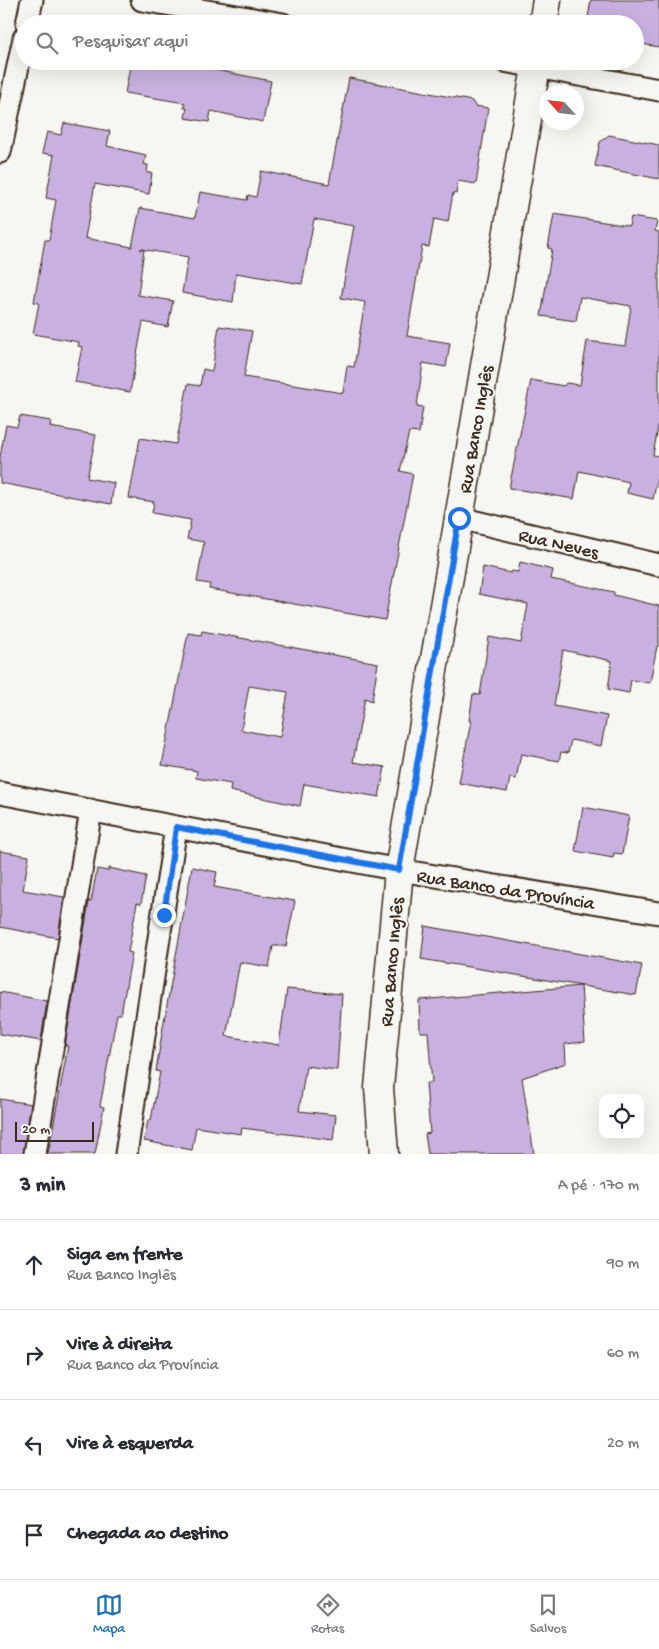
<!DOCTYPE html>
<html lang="pt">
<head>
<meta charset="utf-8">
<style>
  :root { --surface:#fff; --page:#f7f7f7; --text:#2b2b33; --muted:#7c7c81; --line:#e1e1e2; --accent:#1f6fb2 }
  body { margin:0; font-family:"Gochi Hand",sans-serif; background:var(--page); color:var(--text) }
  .controls { position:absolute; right:15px; bottom:15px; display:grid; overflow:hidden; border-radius:10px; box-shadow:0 5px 20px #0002 }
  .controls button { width:45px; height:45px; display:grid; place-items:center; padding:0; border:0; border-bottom:1px solid var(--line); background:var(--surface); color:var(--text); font:25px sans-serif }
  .compass { position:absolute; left:539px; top:85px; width:45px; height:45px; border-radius:50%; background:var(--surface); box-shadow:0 5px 20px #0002; rotate:297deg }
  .scale { position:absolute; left:15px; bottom:12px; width:79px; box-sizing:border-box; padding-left:5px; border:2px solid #3b2a1e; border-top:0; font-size:14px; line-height:18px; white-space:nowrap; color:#3b2a1e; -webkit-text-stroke:4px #f6f6f2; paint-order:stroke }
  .stop { position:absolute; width:15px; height:15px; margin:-11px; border:4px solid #1a73e8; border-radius:50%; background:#fff }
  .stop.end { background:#1a73e8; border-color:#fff; box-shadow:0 1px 5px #0008 }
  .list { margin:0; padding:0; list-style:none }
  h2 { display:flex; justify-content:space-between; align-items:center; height:65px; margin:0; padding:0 20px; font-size:21px }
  h2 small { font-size:16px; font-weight:400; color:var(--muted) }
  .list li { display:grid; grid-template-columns:32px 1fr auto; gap:15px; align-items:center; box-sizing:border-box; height:90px; padding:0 20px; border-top:1px solid var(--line) }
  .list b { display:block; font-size:19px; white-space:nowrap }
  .list p { margin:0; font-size:16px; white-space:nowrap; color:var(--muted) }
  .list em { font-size:16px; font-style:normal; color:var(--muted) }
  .icon { flex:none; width:28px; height:28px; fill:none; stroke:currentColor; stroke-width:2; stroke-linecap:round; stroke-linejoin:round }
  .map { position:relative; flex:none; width:659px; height:1154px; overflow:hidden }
  .search { position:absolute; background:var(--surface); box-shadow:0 5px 20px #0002; left:15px; right:15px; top:15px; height:55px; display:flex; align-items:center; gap:12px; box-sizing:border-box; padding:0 18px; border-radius:28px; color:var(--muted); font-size:19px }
  .sheet { height:425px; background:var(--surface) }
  nav { display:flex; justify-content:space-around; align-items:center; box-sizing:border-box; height:70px; border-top:1px solid var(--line); background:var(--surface); font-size:14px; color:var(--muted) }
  nav a { display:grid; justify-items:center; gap:2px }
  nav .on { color:var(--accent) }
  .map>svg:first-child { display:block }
  .building { fill:#c8b1e0; stroke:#3b2a1e; fill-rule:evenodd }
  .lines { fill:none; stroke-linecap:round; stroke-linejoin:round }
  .street-casing { stroke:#3b2a1e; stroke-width:25 }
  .secondary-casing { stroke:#3b2a1e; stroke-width:31 }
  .street { stroke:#f6f6f2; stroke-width:21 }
  .secondary { stroke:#f6f6f2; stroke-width:28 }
  .route { stroke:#1a73e8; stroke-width:6 }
  .labels { text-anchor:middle; stroke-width:4; stroke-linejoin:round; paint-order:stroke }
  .street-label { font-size:19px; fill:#3b2a1e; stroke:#f6f6f2 }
</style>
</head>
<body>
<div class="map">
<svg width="659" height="1154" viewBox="0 0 659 1154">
  <rect width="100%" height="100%" fill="#f6f6f2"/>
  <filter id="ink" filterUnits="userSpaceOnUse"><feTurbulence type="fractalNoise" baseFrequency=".02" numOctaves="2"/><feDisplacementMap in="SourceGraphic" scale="10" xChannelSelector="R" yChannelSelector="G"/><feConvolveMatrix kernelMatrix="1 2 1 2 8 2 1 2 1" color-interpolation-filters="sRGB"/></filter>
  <g filter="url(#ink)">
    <path class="building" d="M591,0H659V47L635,43V24H587Z
      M131,61H171L271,81L263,122L211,111L209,122L185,118L187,108H184L185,103L125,93Z
      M349,78L472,101L475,106L488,108L476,184L458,181L456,194L453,193L448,222L434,219L429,247L422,246L407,336L450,343L446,367L423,363L417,406L423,407L419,433L409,432L400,471L413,474L385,620L209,589L210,584L197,582L204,542L187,539L191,520L152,513L154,502L129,498L140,438L176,444L188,384L200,386L203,369L212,371L219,326L252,331L244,377L343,393L347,366L354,367L365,302L341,298L354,226L314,219L302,284L236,273L233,302L182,293L188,257L140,249H144L138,295L173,301L168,327L143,322L130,392L75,382L82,347L78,346L79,342L33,334L39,303L34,302L45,240H49L56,200L46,198L54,155L42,153L47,132L61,135L64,123L110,131L107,146L146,155L144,164L148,165L147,173H152L149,194L95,184L85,238L132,247L140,208L195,218L200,192L247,200L248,195L256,197L261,171L329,184Z
      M609,135L659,145V179L595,166L600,142Z
      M554,214L629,226L631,217L657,221L655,231L659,232V422L653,455L659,456V470L653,499L627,493L629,482L579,471L574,499L509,488L531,380L564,386L566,383L580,385L587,341L625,346L631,306L580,297L576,321L541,316L552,249L548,248Z
      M20,416L51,421L50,427L96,435L87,478L114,483L111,504L0,483V457L6,425L17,427Z
      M520,562L553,570L551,579L614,592V595L659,606V646H657L650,683L631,680L629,693L608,689L612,661L563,650L554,706L607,716L601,746L571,740L568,753L561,752L559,761L521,754L516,779L510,778L507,792L459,783L471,721H469L473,694L480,695L489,637L521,643L528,604L479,594L483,567L511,573L512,571L518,572Z
      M202,631L378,663L372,701L365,698L353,762L385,767L379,797L304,784L300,806L230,791L231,784L196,778L197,771L162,765L188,633L201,635ZM249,686L288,692L280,737L241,730Z
      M583,807L629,816L622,854L614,853L613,858L575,851Z
      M0,851L29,856L23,890L64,897L58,938L0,927Z
      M192,867L217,872L214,887L295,901L286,946H273L269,967L240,962L226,1036L279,1045L287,989L342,994L337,1070L306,1066L299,1111L336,1115L333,1140L242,1128L241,1134L196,1127L192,1150L144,1141L148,1120H151L160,1072L156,1071L163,1027Z
      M109,868L146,876L141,904L137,903L128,952L132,953L121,1014H117L100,1106L104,1107L95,1154H48L68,1046H65L89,901L91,902L97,869L108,871Z
      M425,926L642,965L636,995L421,959Z
      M581,986L585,1042L565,1044L566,1063L522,1078L534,1154H428L425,1134L430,1133L426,1083H432L428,1032H420L419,1000Z
      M0,992L47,1001L41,1041L0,1034Z
      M0,1099L31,1104L23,1154H0Z"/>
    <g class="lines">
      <g class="street-casing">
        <path id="street" d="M142,0L283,24
          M27,24L32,0
          M504,61L659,90
          M0,152L24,38
          M459,518L659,565
          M0,793L399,870L659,913
          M35,1154L91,810
          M126,1154L176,827"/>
      </g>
      <g class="secondary-casing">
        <path id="secondary" d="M543,24L547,0
          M384,1154L379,1088L399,870L537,61"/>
      </g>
      <use href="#street" class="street"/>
      <use href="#secondary" class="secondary"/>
    </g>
  </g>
  <g class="lines" filter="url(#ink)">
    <path class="route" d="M164,915L176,827L399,870L459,518"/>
  </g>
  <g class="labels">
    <g class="street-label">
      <text transform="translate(474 429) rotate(-80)" y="7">Rua Banco Inglês</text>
      <text transform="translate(559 542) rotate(13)" y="7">Rua Neves</text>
      <text transform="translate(506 888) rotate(9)" y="7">Rua Banco da Província</text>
      <text transform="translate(390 962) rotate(-85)" y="7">Rua Banco Inglês</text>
    </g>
  </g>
</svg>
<div class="controls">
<button><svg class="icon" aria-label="locate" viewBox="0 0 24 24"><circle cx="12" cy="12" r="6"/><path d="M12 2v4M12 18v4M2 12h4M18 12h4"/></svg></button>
</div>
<svg class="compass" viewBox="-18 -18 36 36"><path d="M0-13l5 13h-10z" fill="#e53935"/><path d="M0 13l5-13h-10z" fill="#7c7c81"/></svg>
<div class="scale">20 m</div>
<div class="stop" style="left:459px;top:518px"></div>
<div class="stop end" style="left:164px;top:915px"></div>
<div class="search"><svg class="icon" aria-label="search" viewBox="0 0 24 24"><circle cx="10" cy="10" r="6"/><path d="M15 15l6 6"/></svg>Pesquisar aqui</div>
</div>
<section class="sheet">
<h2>3 min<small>A pé · 170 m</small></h2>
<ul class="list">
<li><svg class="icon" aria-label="ahead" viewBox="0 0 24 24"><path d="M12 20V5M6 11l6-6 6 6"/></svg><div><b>Siga em frente</b><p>Rua Banco Inglês</p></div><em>90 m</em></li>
<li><svg class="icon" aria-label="right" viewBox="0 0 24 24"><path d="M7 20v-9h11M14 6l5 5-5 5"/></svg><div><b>Vire à direita</b><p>Rua Banco da Província</p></div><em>60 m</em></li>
<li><svg class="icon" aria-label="left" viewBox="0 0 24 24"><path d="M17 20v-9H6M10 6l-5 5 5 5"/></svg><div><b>Vire à esquerda</b></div><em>20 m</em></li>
<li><svg class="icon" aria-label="arrive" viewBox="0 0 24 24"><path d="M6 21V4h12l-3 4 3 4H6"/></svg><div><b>Chegada ao destino</b></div></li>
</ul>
</section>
<nav>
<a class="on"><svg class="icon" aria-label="map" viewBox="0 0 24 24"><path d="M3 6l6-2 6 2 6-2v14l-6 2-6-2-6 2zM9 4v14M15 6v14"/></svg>Mapa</a>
<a><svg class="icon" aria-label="directions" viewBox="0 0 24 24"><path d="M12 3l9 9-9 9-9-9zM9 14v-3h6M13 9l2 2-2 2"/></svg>Rotas</a>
<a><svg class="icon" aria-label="saved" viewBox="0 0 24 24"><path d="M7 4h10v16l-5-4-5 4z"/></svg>Salvos</a>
</nav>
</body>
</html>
